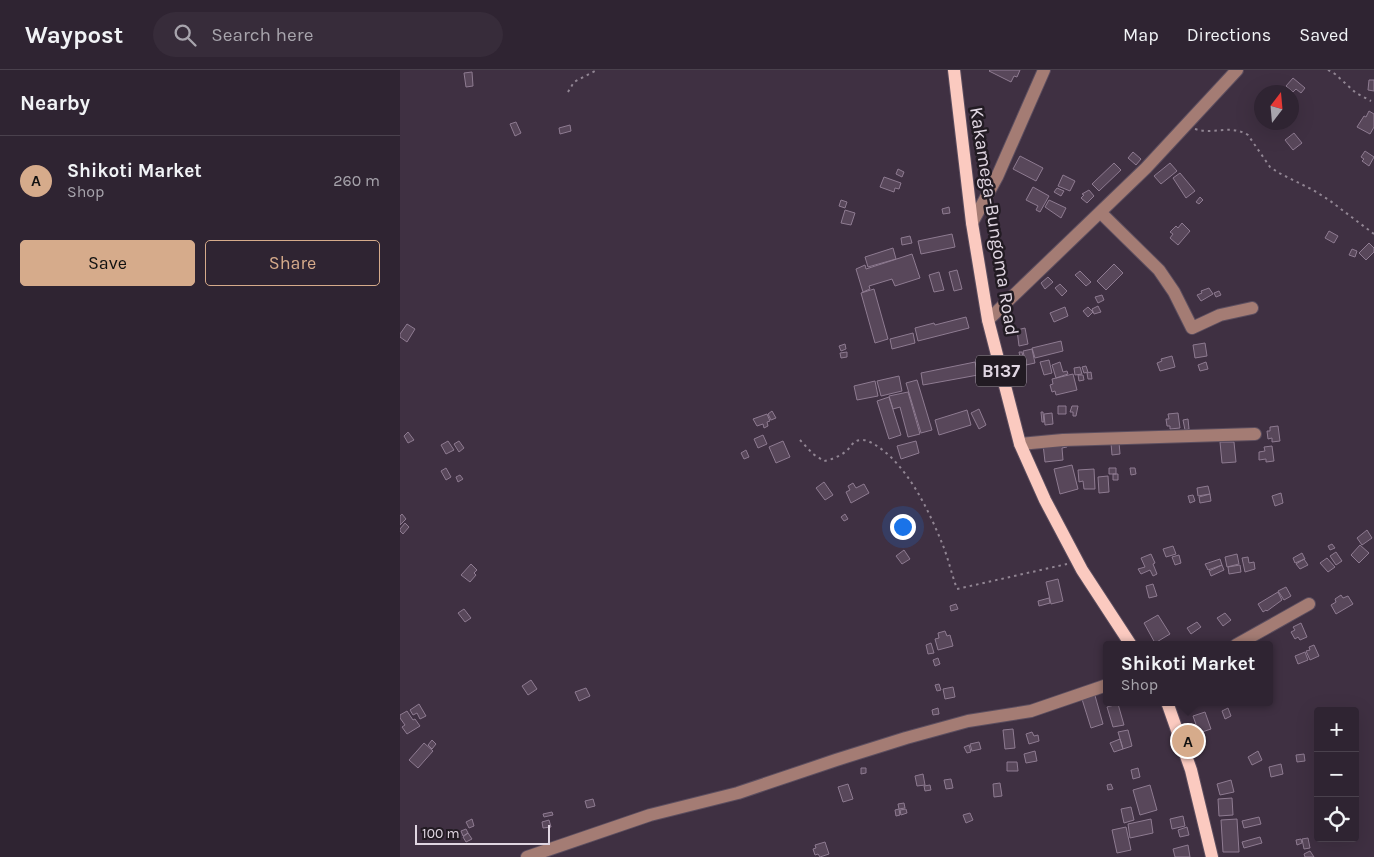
<!DOCTYPE html>
<html lang="en">
<head>
<meta charset="utf-8">
<style>
  :root { --surface:#2f2432; --page:#372c3a; --text:#f1f3f6; --muted:#a7a4ac; --line:#4a414d; --accent:#d6ab8b }
  body { margin:0; font-family:Karla,sans-serif; background:var(--page); color:var(--text) }
  .controls { position:absolute; right:15px; bottom:15px; display:grid; overflow:hidden; border-radius:5px; box-shadow:0 5px 20px #0002 }
  .controls button { width:45px; height:45px; display:grid; place-items:center; padding:0; border:0; border-bottom:1px solid var(--line); background:var(--surface); color:var(--text); font:25px sans-serif }
  .compass { position:absolute; left:854px; top:15px; width:45px; height:45px; border-radius:50%; background:var(--surface); box-shadow:0 5px 20px #0002; rotate:16deg }
  .scale { position:absolute; left:15px; bottom:12px; width:135px; box-sizing:border-box; padding-left:5px; border:2px solid #e0d6e2; border-top:0; font-size:14px; line-height:18px; white-space:nowrap; color:#e0d6e2; -webkit-text-stroke:4px #221b23; paint-order:stroke }
  .you { position:absolute; left:502px; top:456px; width:18px; height:18px; margin:-12px; border:4px solid #fff; border-radius:50%; background:#1a73e8; box-shadow:0 0 0 8px #1a73e833 }
  .badge { display:grid; place-items:center; width:32px; height:32px; border-radius:50%; background:var(--accent); color:#111; font-size:16px; font-weight:700 }
  .pin { position:absolute; translate:-50% -50%; border:2px solid #fff; box-shadow:0 1px 5px #0006 }
  .popup { position:absolute; left:703px; top:571px; width:170px; height:65px; box-sizing:border-box; display:grid; place-content:center; border-radius:5px; background:var(--surface); filter:drop-shadow(0 1px 4px #0005); font-size:16px; white-space:nowrap; color:var(--muted) }
  .popup b { font-size:19px; color:var(--text) }
  .popup::after { content:''; position:absolute; left:50%; top:100%; margin-left:-10px; border:10px solid transparent; border-top-color:var(--surface) }
  .list { margin:0; padding:0; list-style:none }
  h2 { display:flex; justify-content:space-between; align-items:center; height:65px; margin:0; padding:0 20px; font-size:21px }
  h2 small { font-size:16px; font-weight:400; color:var(--muted) }
  .list li { display:grid; grid-template-columns:32px 1fr auto; gap:15px; align-items:center; box-sizing:border-box; height:90px; padding:0 20px; border-top:1px solid var(--line) }
  .list b { display:block; font-size:19px; white-space:nowrap }
  .list p { margin:0; font-size:16px; white-space:nowrap; color:var(--muted) }
  .list em { font-size:16px; font-style:normal; color:var(--muted) }
  .actions { display:flex; gap:10px; padding:15px 20px }
  .actions a { flex:1; padding:11px 0; border:1px solid var(--accent); border-radius:5px; text-align:center; font-size:18px; color:var(--accent) }
  .actions .main { background:var(--accent); color:#111 }
  .icon { flex:none; width:28px; height:28px; fill:none; stroke:currentColor; stroke-width:2; stroke-linecap:round; stroke-linejoin:round }
  .map { position:relative; flex:none; width:974px; height:787px; overflow:hidden }
  header { display:flex; align-items:center; gap:30px; box-sizing:border-box; height:70px; padding:0 25px; background:var(--surface); border-bottom:1px solid var(--line) }
  header strong { font-size:24px }
  nav { display:flex; gap:28px; margin-inline-start:auto; font-size:18px }
  .search { width:350px; height:45px; background:var(--page); display:flex; align-items:center; gap:12px; box-sizing:border-box; padding:0 18px; border-radius:28px; color:var(--muted); font-size:19px }
  main { display:flex }
  aside { flex:1; background:var(--surface) }
  .map>svg:first-child { display:block }
  .building { fill:#58475a; stroke:#8e7b91 }
  .lines { fill:none; stroke-linecap:round; stroke-linejoin:round }
  .minor-casing { stroke:#5c4e5f; stroke-width:14 }
  .major-casing { stroke:#5c4e5f; stroke-width:14 }
  .path { stroke:#918593; stroke-width:2; stroke-dasharray:2.5 4; stroke-linecap:butt }
  .minor { stroke:#a47c74; stroke-width:12 }
  .major { stroke:#fbcac0; stroke-width:12 }
  .labels { text-anchor:middle; stroke-width:5; stroke-linejoin:round; paint-order:stroke }
  .shield { fill:#221b23; stroke:#a79ea9; stroke-width:1 }
  .shield-label { font-size:18px; font-weight:bold; fill:#e0d6e2 }
  .street-label { font-size:19px; fill:#e0d6e2; stroke:#221b23 }
</style>
</head>
<body>
<header>
<strong>Waypost</strong>
<div class="search"><svg class="icon" aria-label="search" viewBox="0 0 24 24"><circle cx="10" cy="10" r="6"/><path d="M15 15l6 6"/></svg>Search here</div>
<nav><a>Map</a><a>Directions</a><a>Saved</a></nav>
</header>
<main>
<aside>
<h2>Nearby<small></small></h2>
<ul class="list">
<li><span class="badge">A</span><div><b>Shikoti Market</b><p>Shop</p></div><em>260 m</em></li>
</ul>
<div class="actions"><a class="main">Save</a><a>Share</a></div>
</aside>
<div class="map">
<svg width="974" height="787" viewBox="0 0 974 787">
  <rect width="100%" height="100%" fill="#3f3042"/>
  <path class="building" d="M590,0H620L617,7L614,6L611,12L589,1Z
    M72,2L73,16L66,17L64,3Z
    M893,8L905,18L901,23L896,19L893,22L886,16Z
    M969,10H974V21L968,20Z
    M969,41L974,44V57L970,64L957,57L964,46L966,47Z
    M116,52L121,63L115,66L110,54Z
    M170,55L171,61L160,64L159,58Z
    M894,63L902,73L893,80L885,70Z
    M965,81L974,87L969,96L962,91L964,89L961,87Z
    M733,82L741,89L736,95L728,88Z
    M620,86L643,98L636,111L613,99Z
    M714,93L721,100L699,121L692,114Z
    M770,93L777,101L761,114L754,106Z
    M498,99L504,102L502,107L496,104Z
    M780,103L795,121L786,128L773,108Z
    M663,105L675,111L670,121L658,116Z
    M484,107L501,113L499,119L495,118L494,122L480,117Z
    M633,117L649,126L640,142L636,140L638,136L626,130Z
    M657,118L664,121L661,126L654,122Z
    M689,120L694,126L687,133L681,128L684,125L682,124Z
    M800,127L803,130L799,134L796,132Z
    M441,130L447,132L445,138L439,136Z
    M649,130L666,138L661,148L645,137Z
    M549,137L550,143L543,144L542,139Z
    M445,140L455,143L451,155L441,153Z
    M782,153L790,161L778,175L770,168L773,164L770,162L776,156L778,158Z
    M929,161L938,166L934,173L925,168Z
    M552,164L555,177L521,184L518,171Z
    M510,166L512,173L502,175L501,168Z
    M969,173L974,178V182L966,190L959,183Z
    M493,178L496,189L468,197L465,187Z
    M952,179L957,181L955,187L949,185Z
    M512,184L520,208L495,216L492,209L469,216L470,219L463,222L456,199L465,195L466,199Z
    M714,194L723,203L706,220L697,211Z
    M557,200L562,219L554,221L549,202Z
    M680,201L691,212L686,216L675,205Z
    M539,202L544,220L534,222L529,205Z
    M648,207L653,212L645,219L641,213Z
    M660,214L667,221L662,226L655,218Z
    M809,218L813,224L801,231L797,225L802,223L801,221Z
    M474,219L488,269L475,273L461,223Z
    M819,221L821,225L816,227L814,223Z
    M702,225L704,230L698,233L695,227Z
    M698,236L701,242L694,244L692,239Z
    M665,237L668,246L654,252L650,243Z
    M688,237L693,242L688,247L683,241Z
    M566,247L569,258L518,271L515,258L534,253L535,255Z
    M7,254L15,259L7,272L0,267V264Z
    M625,258L628,274L619,276L617,260Z
    M513,263L515,273L492,279L490,269Z
    M661,271L663,281L635,288L632,278Z
    M805,273L807,286L795,288L793,275Z
    M445,274L446,279L441,281L439,276Z
    M632,279L635,293L626,295L623,281Z
    M447,282V287L441,288L440,283Z
    M619,282H622L625,295L622,296Z
    M772,286L775,297L760,301L757,293L762,291L761,289Z
    M649,290L652,303L644,305L640,292Z
    M575,292L578,305L523,315L521,303Z
    M660,292L663,302L667,301L668,304L656,308L652,295Z
    M806,292L808,299L800,301L798,295Z
    M686,296L688,302L684,303L682,297Z
    M680,297L682,304L675,305L674,298Z
    M691,302L692,309H688L687,303Z
    M673,304L677,320L656,325L655,321L652,322L650,315L653,314L652,309Z
    M678,305H683L684,310L679,311Z
    M499,306L502,321L481,326L477,311Z
    M517,310L532,360L521,363L506,313Z
    M475,311L478,326L457,330L454,316Z
    M508,322L520,364L508,367L500,337L493,339L489,326Z
    M489,327L501,365L489,369L477,331Z
    M658,336H666V344H658Z
    M672,336H678L676,346H673V342H670Z
    M579,339L586,355L579,359L571,343Z
    M567,340L571,355L539,365L535,350Z
    M372,341L376,348L371,350L368,344Z
    M641,342H643L644,352H642Z
    M652,343L653,354L645,355L644,344Z
    M778,343L780,358L770,359V356H767L766,349H769L768,344Z
    M367,344L370,351L367,352L368,356L364,358L363,354L357,356L353,349Z
    M788,349L789,359L785,360L783,350Z
    M878,356L880,371L872,372V368L868,369L867,361H870V357Z
    M8,362L14,370L8,373L4,366Z
    M363,365L367,374L358,378L354,369Z
    M48,371L54,380L46,384L41,375Z
    M59,371L64,378L59,382L54,374Z
    M383,371L390,387L376,393L369,377Z
    M516,371L519,383L501,389L497,376Z
    M666,371L667,377L662,378L663,390L645,392L643,374Z
    M719,372L720,384L712,385L711,373Z
    M820,372H834L836,392L822,393Z
    M872,376L874,391L866,392V389L859,390V382L865,381L864,377Z
    M346,380L349,387L344,389L341,383Z
    M672,395L678,419L660,424L654,399Z
    M46,398L51,407L46,410L41,401Z
    M709,398H716V404H709Z
    M730,398H735L736,404L731,405Z
    M694,399L695,419H684L683,411L679,412L678,400Z
    M713,404H718V410H713Z
    M60,405L63,409L58,412L56,407Z
    M708,406L709,422L699,423L698,407Z
    M424,412L433,425L425,430L416,418Z
    M453,413L456,418L464,414L469,423L451,433L446,422L450,420L448,416Z
    M808,416L810,424L798,426L797,418Z
    M881,423L883,433L875,436L872,426Z
    M810,424L811,431L800,433L799,427Z
    M793,425L795,431L790,433L788,426Z
    M2,444L6,449L0,455V446Z
    M445,444L448,449L444,451L441,447Z
    M5,453L9,457L3,464L0,461V459Z
    M967,460L972,468L962,475L957,468Z
    M932,474L935,478L930,480L928,476Z
    M960,475L969,483L959,493L951,485Z
    M773,476L776,484L766,487L763,479Z
    M504,480L510,489L502,494L496,486Z
    M936,482L942,491L936,495L930,486Z
    M902,483L905,489L895,493L893,488Z
    M751,484L755,493L753,494L757,504L753,506L750,500L741,504L738,499L745,497L741,488Z
    M837,484L839,494L827,497L825,487Z
    M779,485L781,493L775,495L772,487Z
    M848,487L849,493L854,492L855,499L845,502L842,488Z
    M927,488L935,497L928,502L920,493Z
    M820,489L822,495L808,500L805,494Z
    M904,489L908,495L900,499L896,494Z
    M71,494L77,500L74,503L76,505L70,512L61,505Z
    M822,495L824,500L811,506L809,501Z
    M840,495L841,502L829,504L828,497Z
    M658,509L663,531L651,534L646,512Z
    M753,514L757,526L749,528L746,516Z
    M886,517L891,526L884,530L878,521Z
    M878,522L882,530L867,541L866,540L863,542L858,534Z
    M941,525L943,528L948,526L953,534L936,544L931,535L936,532L935,529Z
    M649,528L650,533L639,536L638,531Z
    M556,534L558,539L551,541L550,536Z
    M64,539L71,548L65,552L58,543Z
    M825,543L831,550L823,556L817,548Z
    M758,545L770,564L755,573L744,553Z
    M797,552L801,557L791,564L787,558Z
    M901,553L907,567L900,570L898,567L895,569L891,562L895,560L893,557Z
    M545,561L547,566L550,565L553,576L538,580L535,569L539,568L538,563Z
    M531,573L534,583L528,584L526,575Z
    M914,575L919,586L910,590L906,581L910,580L909,577Z
    M905,582L908,590L898,594L895,586Z
    M538,588L540,594L535,596L533,590Z
    M131,610L137,619L128,625L122,616Z
    M539,614L541,620L537,621L535,615Z
    M553,617L555,627L545,629L543,619Z
    M186,618L190,626L179,631L175,622Z
    M694,622L703,654L691,658L681,626Z
    M19,634L26,646L20,649L17,643L13,645L10,640Z
    M718,634L724,655L713,657L707,637Z
    M538,638L539,644L533,645L532,640Z
    M828,638L831,646L825,649L822,641Z
    M7,641L13,650L15,649L20,656L7,664L2,657L5,655L0,648V645Z
    M805,642L811,659L799,663L793,646Z
    M613,659L615,678L605,679L603,660Z
    M728,660L732,676L723,679L718,662Z
    M632,662L634,666L638,665L639,671L629,674L626,664Z
    M720,669L723,679L714,682L710,673Z
    M32,670L36,674L32,679L28,675Z
    M579,672L581,679L572,681L570,674Z
    M24,673L33,681L18,698L9,690Z
    M569,675L571,682L567,683L564,677Z
    M635,681L637,691L626,693L624,684Z
    M858,681L862,690L852,695L848,687Z
    M904,684L905,691L897,692L896,685Z
    M607,692H617L618,701H607Z
    M881,694L883,704L871,707L869,697Z
    M461,698H466V703L461,704Z
    M738,698L740,707L733,709L731,700Z
    M523,704L525,715L517,716L515,706Z
    M551,709L553,718L546,719L544,710Z
    M831,710L834,722L820,725L817,714Z
    M600,713L602,726L594,727L593,714Z
    M448,714L453,729L443,732L438,717Z
    M711,714L713,719L708,720L707,715Z
    M530,715L531,720L525,721L524,716Z
    M750,715L757,740L740,745L733,720Z
    M832,728L833,745L819,746L818,729Z
    M193,729L195,736L187,738L185,731Z
    M504,733L505,738L499,739L498,734Z
    M731,737L734,750L724,753L721,739Z
    M499,739L500,745L496,746L495,740Z
    M506,739L507,743L501,745L500,740Z
    M152,742L153,745L144,747L143,744Z
    M570,743L573,750L566,753L563,745Z
    M783,746L785,756L772,759L770,749Z
    M859,747L861,754L844,758L842,751Z
    M72,749L74,756L69,758L66,752Z
    M751,749L753,763L730,768L728,754Z
    M837,749L839,782H823L821,750Z
    M149,750L151,757L143,758L142,752Z
    M726,757L731,780L717,783L712,760Z
    M787,757L789,765L780,767L778,760Z
    M66,759L68,763L63,766L61,761Z
    M68,763L72,769L66,772L63,767Z
    M860,767L862,773L844,778L842,772Z
    M908,768L910,778L904,779L902,769Z
    M901,769L902,773L897,775L896,770Z
    M425,772L429,784L420,787L418,784L415,785L413,779L416,778L415,775Z
    M788,775L790,787H775L773,779Z
    M910,781L914,787H905L904,784Z"/>
  <g class="lines">
    <g class="minor-casing">
      <path id="minor" d="M701,143L759,200L774,222L792,258L820,245L852,238
        M572,153L597,107L644,0
        M588,250L746,98L837,0
        M620,374L663,370L855,364
        M836,575L909,534
        M127,787L250,745L338,723L436,690L506,668L568,651L631,641L707,615"/>
    </g>
    <g class="major-casing">
      <path id="major" d="M554,0L572,153L588,250L620,374L645,430L682,500L731,575
        M767,632L791,700L812,787"/>
    </g>
    <path class="path" d="M928,0L935,4L956,23L971,31
      M168,22L174,12L197,0
      M795,59C814,65 830,54 848,65L870,97L879,103L913,120L929,130L974,164
      M400,370L413,384L424,391C431,390 440,386 445,382C451,378 452,371 460,370C466,369 472,373 477,376C509,397 530,443 544,478C549,492 552,505 557,519L667,494"/>
    <use href="#minor" class="minor"/>
    <use href="#major" class="major"/>
  </g>
  <g class="labels">
    <rect class="shield" x="576" y="285.5" width="50" height="31" rx="4"/>
    <g class="shield-label">
      <text x="601" y="307">B137</text>
    </g>
    <g class="street-label">
      <text transform="translate(595 151) rotate(81)" y="7">Kakamega-Bungoma Road</text>
    </g>
  </g>
</svg>
<div class="controls">
<button>+</button>
<button>−</button>
<button><svg class="icon" aria-label="locate" viewBox="0 0 24 24"><circle cx="12" cy="12" r="6"/><path d="M12 2v4M12 18v4M2 12h4M18 12h4"/></svg></button>
</div>
<svg class="compass" viewBox="-18 -18 36 36"><path d="M0-13l5 13h-10z" fill="#e53935"/><path d="M0 13l5-13h-10z" fill="#a7a4ac"/></svg>
<div class="scale">100 m</div>
<div class="you"></div>
<div class="pin badge" style="left:788px;top:671px">A</div>
<div class="popup"><b>Shikoti Market</b>Shop</div>
</div>
</main>
</body>
</html>
